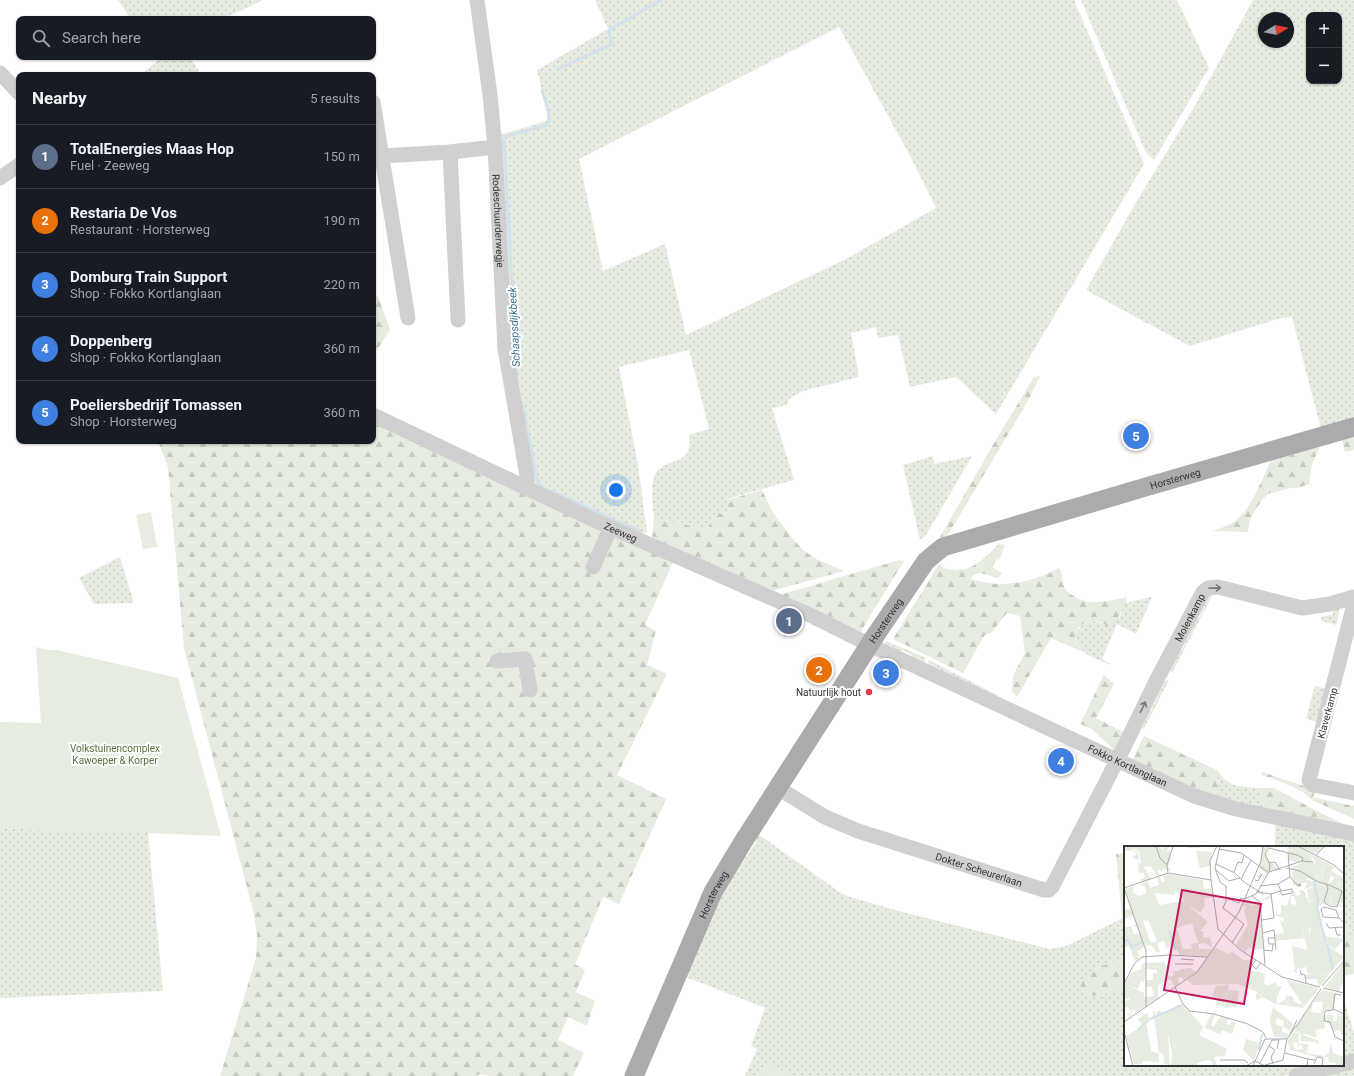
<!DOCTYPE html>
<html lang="en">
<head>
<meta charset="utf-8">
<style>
  :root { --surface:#171b24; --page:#20242c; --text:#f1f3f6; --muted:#9ea1a6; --line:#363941; --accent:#1a73e8 }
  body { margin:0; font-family:Roboto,sans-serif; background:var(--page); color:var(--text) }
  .controls { position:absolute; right:12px; top:12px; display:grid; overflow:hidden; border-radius:8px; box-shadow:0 1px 3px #0004 }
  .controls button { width:36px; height:36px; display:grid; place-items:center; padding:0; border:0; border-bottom:1px solid var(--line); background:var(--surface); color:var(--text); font:20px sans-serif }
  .compass { position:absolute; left:1258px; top:12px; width:36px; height:36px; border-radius:50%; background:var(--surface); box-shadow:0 1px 3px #0004; rotate:80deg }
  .you { position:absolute; left:616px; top:490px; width:14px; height:14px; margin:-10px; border:3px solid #fff; border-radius:50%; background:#1a73e8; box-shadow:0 0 0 6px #1a73e833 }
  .badge { display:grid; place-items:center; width:26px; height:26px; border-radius:50%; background:var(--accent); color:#fff; font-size:13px; font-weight:700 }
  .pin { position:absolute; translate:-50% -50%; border:2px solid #fff; box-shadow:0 1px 4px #0006 }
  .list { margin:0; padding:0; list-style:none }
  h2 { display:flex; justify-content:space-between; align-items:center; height:52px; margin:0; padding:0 16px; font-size:17px }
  h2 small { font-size:13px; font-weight:400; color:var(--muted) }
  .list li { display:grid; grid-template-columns:26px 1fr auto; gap:12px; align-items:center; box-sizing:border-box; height:64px; padding:0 16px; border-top:1px solid var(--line) }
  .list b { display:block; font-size:15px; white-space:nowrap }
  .list p { margin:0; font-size:13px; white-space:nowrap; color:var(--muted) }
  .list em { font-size:13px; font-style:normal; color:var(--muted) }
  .icon { flex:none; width:22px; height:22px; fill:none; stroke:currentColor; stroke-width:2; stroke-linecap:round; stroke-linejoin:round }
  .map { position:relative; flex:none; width:1354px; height:1076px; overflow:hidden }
  .search { position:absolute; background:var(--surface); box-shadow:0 1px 3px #0004; left:16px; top:16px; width:360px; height:44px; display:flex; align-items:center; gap:10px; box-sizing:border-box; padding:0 14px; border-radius:8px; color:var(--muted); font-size:15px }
  .panel { position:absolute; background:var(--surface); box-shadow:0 1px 3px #0004; left:16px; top:72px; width:360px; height:372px; border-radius:8px }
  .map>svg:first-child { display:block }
  .grass { fill:url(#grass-dots); fill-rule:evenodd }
  .forest { fill:url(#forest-firs) }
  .green { fill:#e6ecdf }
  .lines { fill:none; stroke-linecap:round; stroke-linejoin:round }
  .stream { stroke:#cfe2ee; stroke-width:3 }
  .minor { stroke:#d0d0d0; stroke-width:15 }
  .major { stroke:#ababab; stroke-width:19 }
  .oneway { stroke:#7a7a7a }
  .poi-dot { fill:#e63946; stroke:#fff; stroke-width:1.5 }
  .labels { text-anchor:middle; stroke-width:4; stroke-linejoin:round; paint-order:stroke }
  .street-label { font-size:10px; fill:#333; stroke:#fff }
  .poi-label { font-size:10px; fill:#333; stroke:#fff; text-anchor:end }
  .park-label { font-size:10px; fill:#56703f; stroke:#fff }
  .water-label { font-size:11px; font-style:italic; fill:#3f7597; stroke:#fff }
  .inset-river { fill:none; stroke:#cfe2ee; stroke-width:2 }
  .inset-road { fill:none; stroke:#adadad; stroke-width:1 }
  .view { fill:#c2185b; fill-opacity:0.15; stroke:#c2185b; stroke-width:2 }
  .inset-edge { fill:none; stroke:#333; stroke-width:2 }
</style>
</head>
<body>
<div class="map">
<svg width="1354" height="1076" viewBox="0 0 1354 1076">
  <defs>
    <pattern id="grass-dots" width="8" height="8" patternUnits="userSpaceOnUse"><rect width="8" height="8" fill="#e6ecdf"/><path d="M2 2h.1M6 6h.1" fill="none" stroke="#c6cbc0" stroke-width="1.8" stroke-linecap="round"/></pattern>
    <pattern id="forest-firs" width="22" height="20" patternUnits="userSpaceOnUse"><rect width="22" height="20" fill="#e6ecdf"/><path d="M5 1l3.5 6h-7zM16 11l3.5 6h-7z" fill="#c6cbc0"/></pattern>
  </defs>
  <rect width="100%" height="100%" fill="#fff"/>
  <path class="grass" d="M118,0H263L223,19H131Z
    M595,0H1074L1144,164L996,414L956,377L910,387L898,335L878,338L876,327L851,333L859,377L803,391L789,399L787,405L772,408L794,480L727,499L729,512L720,514L719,512L712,520L707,529L654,518C653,507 650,485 655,475C665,454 694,469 689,435L709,429L689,350L619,367L638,465L647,532L641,535L542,491L531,478L513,384L500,135L549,120L537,70L608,29ZM839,27L909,154L936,208L848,258L686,335L665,244L603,271L579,159Z
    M1081,0H1177L1209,68L1154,160L1146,153Z
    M1253,0H1354V419L1321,429L1292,317L1281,318L1190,346L1145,322L1086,290L1138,199L1196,104ZM1309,15H1339V81H1309ZM1264,18H1288V42H1264Z
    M157,57H190L201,75H140L159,60Z
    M933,456L934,464L972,456L926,535L920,540L903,465Z
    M120,557L134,603L94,604L79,578Z
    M1209,594H1213L1172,673L1169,669L1176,653L1182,650L1191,631L1190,627L1193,620L1199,618L1204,608L1202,604Z
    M1152,597L1136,634L1117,624L1102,659L1111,664L1110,665C1095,657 1077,655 1075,635C1081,622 1092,617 1105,625L1120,617L1123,606L1126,603Z
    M1340,607L1336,625L1321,621L1322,617L1332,615L1334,608Z
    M886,641L926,658L924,662L916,658L914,661L911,660L913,655L902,650L899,654L883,646Z
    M929,660L997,695L995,698L928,663Z
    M1169,680L1144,729L1142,728L1145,721L1143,717L1146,712L1151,711L1158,695L1157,692L1162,681Z
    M1315,686L1331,690L1322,723L1306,719Z
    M1217,770C1230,789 1240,786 1260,788L1262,794L1260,809L1217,798C1219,790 1217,779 1217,770Z
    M1275,821L1354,839V937L1347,933V928L1343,926V847H1275Z
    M0,828L45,830L50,833H148L163,991L0,998Z
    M758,834L841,893L850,897L895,910L1050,949L1066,946L1125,917V962C1114,960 1103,966 1094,970L1119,990L1125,988V1065H1328L1284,1076H745L757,1049L751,1046L765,1008L686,977L709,925L719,898L738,863H742L756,842V838Z
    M1343,998L1354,1032V1059L1343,1061Z
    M1354,1067V1076H1315Z"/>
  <path class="forest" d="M378,296L390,330L377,350L373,349V297Z
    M1040,376L1029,399L946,538L941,540L940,537L993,445L1034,377Z
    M373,419L673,562L645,625L656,631L647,665L667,674L617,775L666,799L619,904L603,897L575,964L585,970L576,992L595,1001L587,1026L568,1017L558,1040L584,1053L573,1076H489L482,1074L474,1076H220L256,958L257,935L254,914L184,648L168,467L158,441H373Z
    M1354,437V450L1345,452L1342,440Z
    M1320,447L1312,464L1309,484L1298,488H1290L1268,494L1262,500L1254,512L1250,520L1248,532L1213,531C1219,528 1228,526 1234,522C1251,510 1262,479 1271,460Z
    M762,490L773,513L793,539L803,550L818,560L844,571L768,592L652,540L654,518L707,529L712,520L719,512L720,514L729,512L727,500Z
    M999,544L1005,545L999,560L997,559L992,567L1002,573L998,578C990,577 976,567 971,579C999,587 1015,585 1042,576C1048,574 1053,570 1059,568C1063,574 1061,580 1064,586C1065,590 1069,593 1072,595C1089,607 1108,601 1127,597L1126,603C1121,609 1119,618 1115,625L1108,627C1088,610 1062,633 1083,652L1051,638L1017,697L1012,691L1013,676L1025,653L1020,616L1007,613L990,634H986L984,636L963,673L893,639L939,564C944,569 950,570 957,570C974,570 987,556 999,544Z
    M899,560L904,561L871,614L860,634L776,596Z
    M1104,675L1114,684L1096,718L1125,733L1117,753L1092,729L1080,724Z
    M1144,736L1217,770C1217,779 1219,790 1217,798H1216L1132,761Z
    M1262,772L1316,790L1313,797L1353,806L1354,805V819L1310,799L1302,791L1282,782L1262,775Z
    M1260,788H1274L1319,812L1354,829L1260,809L1262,794Z
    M1125,853V917L1122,918L1116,854Z
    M1343,926L1347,928V933L1354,937V974L1343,976Z
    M1119,961L1125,962V988C1112,993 1096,998 1082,994L1080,988C1085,970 1103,965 1119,961Z"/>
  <path class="green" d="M151,512L157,547L143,549L136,515Z
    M36,647L48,650H57L178,678L221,836L148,833H50L45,830L0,828V722L41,723Z
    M765,1063L794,1075L793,1076H759Z"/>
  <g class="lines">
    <path class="stream" d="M558,69L610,45L612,43L609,32L611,29L661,0
      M517,378L504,137L547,125C552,116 545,100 542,91
      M522,403L537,478L540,485L544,488L640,531"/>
    <g class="minor">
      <path id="s1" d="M477,0L490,95L495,147L505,349L527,476V488"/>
      <path d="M0,73L19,93"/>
      <path d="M373,102L408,318"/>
      <path d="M450,152L458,320"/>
      <path d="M382,156L450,152L495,147"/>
      <path d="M0,178L19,165"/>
      <path id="s2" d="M373,415L596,521L810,615L874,647L1194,796L1236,809L1354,834"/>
      <path d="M593,567L611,527"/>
      <path d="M1350,598L1353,608L1309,780L1313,785L1354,793"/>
      <path d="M497,661L525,659L530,690"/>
      <path id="s3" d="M778,788L825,817L858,831L1044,890H1049L1052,887L1126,743L1156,681L1203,592L1208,588L1218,587L1302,608L1330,604L1354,597"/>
      <path d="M1343,1064L1354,1061"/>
      <path d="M1296,1076L1339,1065"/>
    </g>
    <path class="major" id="s4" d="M634,1076L713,892L743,842L877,633L926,561L943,547L1149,486L1354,427"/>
  </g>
  <defs><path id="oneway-shaft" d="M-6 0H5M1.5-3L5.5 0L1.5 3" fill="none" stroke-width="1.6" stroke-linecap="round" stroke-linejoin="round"/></defs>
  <g class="oneway">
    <use href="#oneway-shaft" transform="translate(1215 588) rotate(-1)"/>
    <use href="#oneway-shaft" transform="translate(1143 707) rotate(-64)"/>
  </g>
  <circle class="poi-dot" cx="869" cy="692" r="4"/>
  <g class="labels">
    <g class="street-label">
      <text dy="4" stroke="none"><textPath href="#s1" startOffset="222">Rodeschuurderwegje</textPath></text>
      <text dy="4" stroke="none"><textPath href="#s4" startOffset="858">Horsterweg</textPath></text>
      <text dy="4" stroke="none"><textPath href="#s2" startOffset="274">Zeeweg</textPath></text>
      <text dy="4" stroke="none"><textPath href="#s3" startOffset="598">Molenkamp</textPath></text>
      <text dy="4" stroke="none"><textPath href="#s4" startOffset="522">Horsterweg</textPath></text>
      <text transform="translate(1327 713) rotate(-75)" y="4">Klaverkamp</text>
      <text dy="4" stroke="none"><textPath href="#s2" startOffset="832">Fokko Kortlanglaan</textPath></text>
      <text dy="4" stroke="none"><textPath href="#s3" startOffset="218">Dokter Scheurerlaan</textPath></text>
      <text dy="4" stroke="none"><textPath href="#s4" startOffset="198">Horsterweg</textPath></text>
    </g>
    <g class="poi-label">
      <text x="861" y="696">Natuurlijk hout</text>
    </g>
    <g class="park-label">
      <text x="115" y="752">Volkstuinencomplex<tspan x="115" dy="12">Kawoeper &amp; Korper</tspan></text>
    </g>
    <g class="water-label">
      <text transform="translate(514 327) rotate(-93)" y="4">Schaapsdijkbeek</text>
    </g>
  </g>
  <g transform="translate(1124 846)">
    <rect width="220" height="220" fill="#fff"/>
    <path d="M0,0H37V3L40,4L38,2L45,0L43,5H46L47,13L44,20L47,25L39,23L37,26L36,23L33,26L36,28L34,30L26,20L20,21L27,33L17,36L16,33L21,32L20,27H15L14,17H17L15,6L12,3L6,4L12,5L14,7L15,13H9V10L13,9L10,5H1V12L0,4L5,3H0ZM64,0H82L73,2L72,5L88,6L86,20L76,22L72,5L73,2H64ZM139,0L145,1L141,6L142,11L155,24L142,26L144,27L139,33L137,31L142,28L135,21L139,1L142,2ZM164,0H174L187,8L188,15L195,23L197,28L198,23L202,18L199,23L198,35L196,29L182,33L203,41L201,57L193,61L201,97L198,88L177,77L180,92L151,95V88L160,87L156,74L159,76L160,72L149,69L157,68V59L163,60L166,49L167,58L173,59L170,50H167L169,44L173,50L177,48L175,44L180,45L185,56L194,53L185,55L183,44L191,40L180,43L183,37H177V35V41L169,39L168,27L179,16V12L174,17L165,14ZM44,28L79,34L80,43H88L89,52H80L81,60L76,67L67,60L66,61L84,76L76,85H79L80,92L86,91L88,99L87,102L81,97L75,98V103H88L83,110L56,109L50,99L42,102L40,95L34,97L24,74L19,75L27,97L33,95L36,106L33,107L27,99L21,100L13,80L8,81L13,77L9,70L0,73V64L7,63L1,43L9,41V46L14,50L22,48L21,40L16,39L24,35L26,42L35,39L33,32L36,31L38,36L41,35L39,30ZM51,45L61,55L35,59L31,47L51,49ZM68,77L74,97L67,98L68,103H59L53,82ZM147,49V52L137,55L139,103L131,104L125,101L121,106L112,99L124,79L120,63L123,61L117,60L120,54L124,52L128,55L127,59L136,58L138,53ZM7,80L10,89L16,87L20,101L14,105L15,113L11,116L5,100L0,101V82ZM168,100L183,104L203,100L209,124L220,114L203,129L204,130L198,139H196L203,129L192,127L184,128L182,121L173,123L172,131L171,125L167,126L171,123ZM41,116L45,131L50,129L49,125H55L56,123L67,122L72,126L60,134L57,131L54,132L55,138L51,141L46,133L34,139V152L5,171L4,169L7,167L8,169L11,167L12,164H7L9,168L7,166L3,169V168L7,166L4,161H1V155L5,154L7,150L4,153L0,152L1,138L20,147V151L30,150L28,141L21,140L22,134H29V127H33V124L22,123L21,131L14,130L13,125L18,123L17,119L21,117ZM152,136L153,140H158L153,150V158L161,154L163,157L170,158L164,157L161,153L163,150H168L171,156L177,159V156L180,162L151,158L137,150L141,141ZM104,144L115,145L113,161H100ZM54,159H60L79,181L75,189L102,202L101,210L90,211L93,219L89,220L88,215L83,214L73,217L74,220H47L48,207L44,187L46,219L40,218L39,207H35L30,171L22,175L27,205L35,208V216L19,215L18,218H10L2,190L22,178L18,179L14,173L23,167L25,173L29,171V166L31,165V170L34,164L40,167ZM149,161L169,178L166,185L159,180L160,175L153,172L151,178L159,181L158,186L165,189L162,192L150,191L146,175ZM87,168L91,169L87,179L89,181L97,170L104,173L102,178L106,179L108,175L112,176L108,188L98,184L96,188L81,182ZM170,186L175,188L174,197L182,198L180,207L172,205L170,204L180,203L176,198L173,202L174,197L169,195V190L163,193ZM122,193L136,197L130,215L119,204Z" fill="#e6ecdf" fill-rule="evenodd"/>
    <path d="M187,8L210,21L208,25L219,32L220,30V37H216L211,39L219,37L218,45L204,39L210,32L207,29L204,39L206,40L202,54L206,57L209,50L216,44L220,46V57H214L220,61L201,58L194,61L197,74L193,61L201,58L203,41L179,30L193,31L196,29L199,35V24L202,18L197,24V28ZM177,77L185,81V94L186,82L201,90L220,93L211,104L204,99L202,92L203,100L183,104ZM204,100L220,111L209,123V120ZM90,101L105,108L108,105L119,114H126L129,117L127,125L137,126L136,131L137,127L141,128L140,138L144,139L136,150L138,152L132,154V148L135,149L133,146L114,138L69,139L63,134L71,128ZM220,116V133L215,145L201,141ZM17,124L13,125L14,130L21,131L20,137L17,135L14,143L1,138L8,126ZM192,127L203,129L195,140L193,133H182V129ZM162,134L193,141L195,143L180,160ZM198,144L212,147L209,164H200V172L204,169H210L209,175H212L214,168L220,169V192L215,184L209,186L207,177L200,176L201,182L192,184V192L183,188H177L195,195L194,199L192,196L176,195L177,188L171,185L173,179ZM189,156H199L197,167L187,166ZM169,190L170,204L175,206L180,207L182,198L185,199L182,207L202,210V207L204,209L207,197L209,207L220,211V220H212V217L205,216L204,211H192L166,204L163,194Z" fill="#e6ecdf" fill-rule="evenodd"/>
    <path d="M206,40L216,44L214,51L209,50L204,58L202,54Z" fill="#e6ecdf"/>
    <path d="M175,0H200L192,8ZM178,16H190L195,23V28L189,31L167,23ZM105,139L100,160L92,159L94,151L88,150L92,140Z" fill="#e6ecdf"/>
    <path class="inset-river" d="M190,35L194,54L193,61L202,97M45,84L52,104M0,95L4,94L8,101L18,96M203,98L209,123M26,173L58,159M14,183L25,174M135,204L138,188"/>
    <path class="inset-road" d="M32,0L36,12L43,19M96,0L91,22L96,36L102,40V55L99,62L120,78L108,97M174,0L210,19L220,28M95,3L117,7L145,27M192,9L201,0M145,17L151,16L156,24M92,18L111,27L120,36L139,48M162,22L176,25L194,36L202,38L205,39L218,45L213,61L205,60L200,56L204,42L202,38M91,23L105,35L116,32M110,26L114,16L118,17L120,9M145,26L178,15L189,16M44,27L43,19L49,0M166,31L174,40L177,39L174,38M117,33L127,14M87,34L86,15L93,0M131,34L134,35L138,28L134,31M136,40L154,38L166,31L164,7M0,42L22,105V161M0,42L44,27L87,34L94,83L115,103L158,131L196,141M133,46L147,48M147,48L156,45L158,49L168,47V43L157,45L154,38M128,50L136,56L141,119M102,52L115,57L117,52L120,53M120,53L132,48L145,26L146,19L141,8L145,2L173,9L179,12L178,15M200,61L212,64L215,72L199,71L197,63ZM215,72L220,77V91M138,74L150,72L147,48M202,77L205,82L220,81M211,81L213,89H217M139,87L150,84L152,104M151,92H144L145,98H151M140,104L148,105L149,98M57,113L70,114M132,114L128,119L132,123L137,117M51,118H69M176,124L177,128L181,129L182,137M0,138L10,118L18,111L46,109L83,111M198,140L220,115M51,141L59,158L66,165L90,168L124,178L139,186L142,192M199,142L220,147M217,149L211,148L209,163L220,168M209,164L201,165L200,175L206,176L211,191L220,195M0,176L73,126L115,66L137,15L139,0M172,181L197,143M0,185L9,220M166,188L173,174M145,200L151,204L147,211L149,218M161,207L184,213M96,214H120L124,217M136,217L148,194H155L153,203M190,218L193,211L199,212L198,220M141,219L159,214L163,192M122,220L131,215L141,220M129,220L141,193H163L172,180M183,220L184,213L191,214"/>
    <path class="view" d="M58,44L137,58L120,158L40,144Z"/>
    <rect width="220" height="220" class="inset-edge"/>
  </g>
</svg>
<div class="controls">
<button>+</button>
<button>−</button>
</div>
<svg class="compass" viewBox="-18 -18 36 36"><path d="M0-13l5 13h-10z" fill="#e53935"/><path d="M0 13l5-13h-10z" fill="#9ea1a6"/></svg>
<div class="you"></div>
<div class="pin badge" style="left:789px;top:621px;background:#5c6f8a">1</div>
<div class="pin badge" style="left:819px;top:670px;background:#e8710a">2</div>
<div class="pin badge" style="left:886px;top:673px;background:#3f7fe0">3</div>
<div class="pin badge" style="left:1061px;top:761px;background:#3f7fe0">4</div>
<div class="pin badge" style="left:1136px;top:436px;background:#3f7fe0">5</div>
<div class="search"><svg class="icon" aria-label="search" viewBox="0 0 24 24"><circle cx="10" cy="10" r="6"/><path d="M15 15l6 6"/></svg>Search here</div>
<section class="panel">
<h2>Nearby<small>5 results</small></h2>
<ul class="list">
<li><span class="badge" style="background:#5c6f8a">1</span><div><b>TotalEnergies Maas Hop</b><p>Fuel · Zeeweg</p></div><em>150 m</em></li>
<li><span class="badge" style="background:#e8710a">2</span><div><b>Restaria De Vos</b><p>Restaurant · Horsterweg</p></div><em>190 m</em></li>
<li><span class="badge" style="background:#3f7fe0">3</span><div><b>Domburg Train Support</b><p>Shop · Fokko Kortlanglaan</p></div><em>220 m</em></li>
<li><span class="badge" style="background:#3f7fe0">4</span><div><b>Doppenberg</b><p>Shop · Fokko Kortlanglaan</p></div><em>360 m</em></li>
<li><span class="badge" style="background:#3f7fe0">5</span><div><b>Poeliersbedrijf Tomassen</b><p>Shop · Horsterweg</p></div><em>360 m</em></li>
</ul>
</section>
</div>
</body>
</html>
